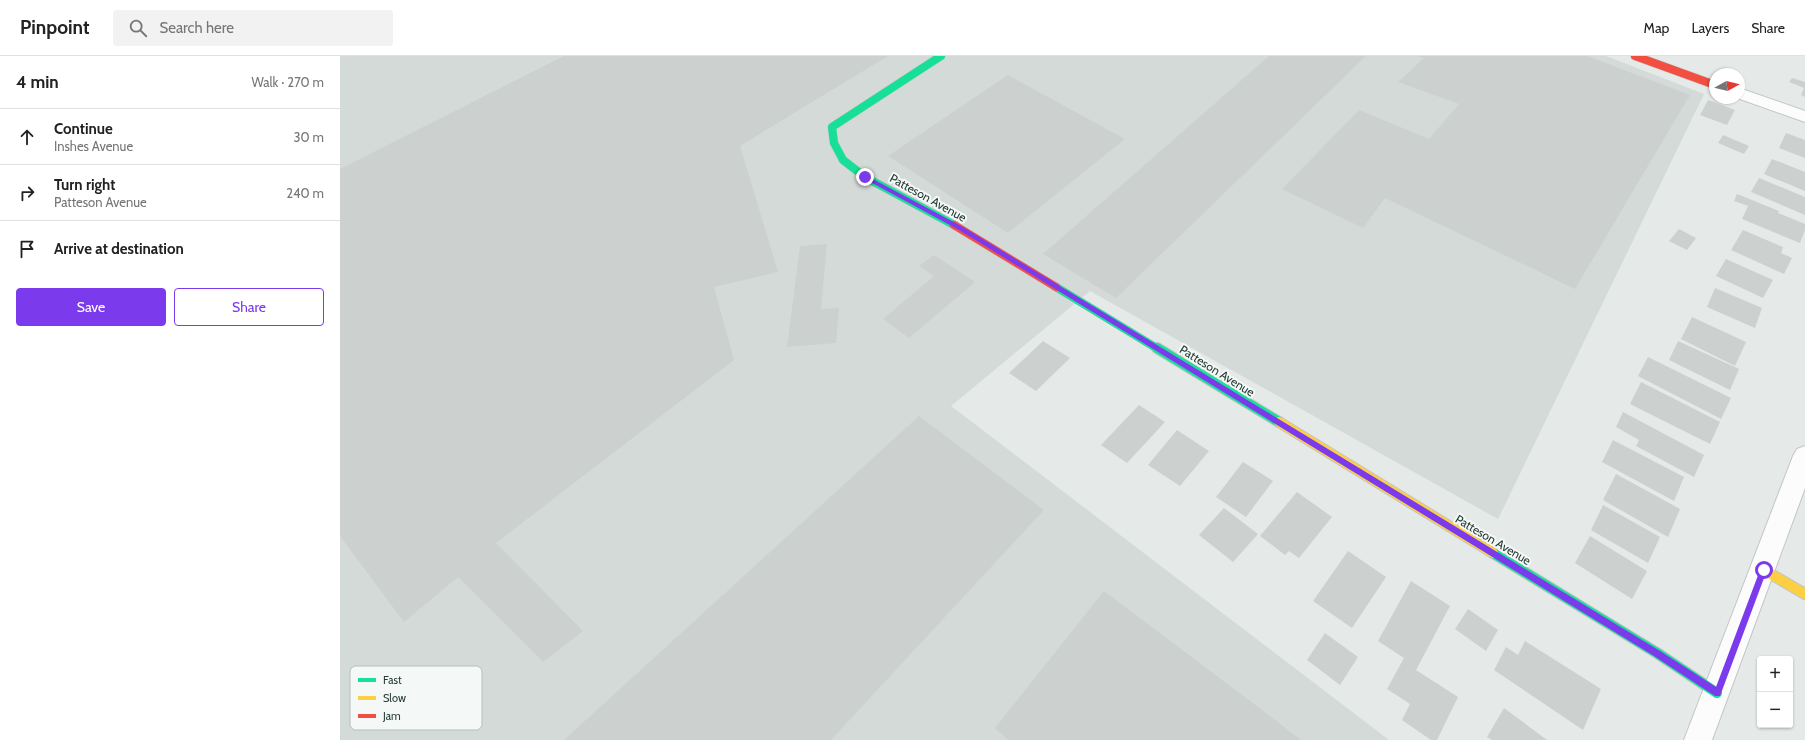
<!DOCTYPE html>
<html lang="en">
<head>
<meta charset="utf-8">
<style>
  :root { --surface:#fff; --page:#f2f2f2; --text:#222; --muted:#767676; --line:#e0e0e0; --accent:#7c3aed }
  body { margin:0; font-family:Cabin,sans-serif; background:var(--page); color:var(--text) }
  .controls { position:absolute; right:12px; bottom:12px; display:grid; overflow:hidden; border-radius:4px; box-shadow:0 1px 3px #0004 }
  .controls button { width:36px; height:36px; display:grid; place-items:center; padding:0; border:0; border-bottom:1px solid var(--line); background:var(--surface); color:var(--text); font:20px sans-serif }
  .compass { position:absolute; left:1369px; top:12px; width:36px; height:36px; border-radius:50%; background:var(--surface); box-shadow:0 1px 3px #0004; rotate:82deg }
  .stop { position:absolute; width:12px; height:12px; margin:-9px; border:3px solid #7c3aed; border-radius:50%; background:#fff }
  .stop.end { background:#7c3aed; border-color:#fff; box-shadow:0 1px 4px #0008 }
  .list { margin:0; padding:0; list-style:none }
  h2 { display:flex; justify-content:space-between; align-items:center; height:52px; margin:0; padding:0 16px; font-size:17px }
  h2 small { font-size:13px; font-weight:400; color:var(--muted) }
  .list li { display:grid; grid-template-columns:26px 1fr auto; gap:12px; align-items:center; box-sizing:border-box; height:56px; padding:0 16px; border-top:1px solid var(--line) }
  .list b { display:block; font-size:15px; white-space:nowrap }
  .list p { margin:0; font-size:13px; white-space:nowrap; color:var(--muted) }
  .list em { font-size:13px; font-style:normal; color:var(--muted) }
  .actions { display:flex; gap:8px; padding:12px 16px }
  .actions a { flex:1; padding:9px 0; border:1px solid var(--accent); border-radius:4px; text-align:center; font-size:14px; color:var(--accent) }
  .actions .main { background:var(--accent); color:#fff }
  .icon { flex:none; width:22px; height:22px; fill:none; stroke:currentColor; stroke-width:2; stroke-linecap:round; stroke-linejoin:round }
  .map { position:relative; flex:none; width:1465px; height:684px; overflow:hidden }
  header { display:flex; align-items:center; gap:24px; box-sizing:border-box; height:56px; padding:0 20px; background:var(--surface); border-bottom:1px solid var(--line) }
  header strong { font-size:19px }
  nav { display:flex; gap:22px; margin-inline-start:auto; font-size:14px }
  .search { width:280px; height:36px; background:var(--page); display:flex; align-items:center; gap:10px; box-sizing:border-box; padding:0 14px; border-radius:4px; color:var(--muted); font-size:15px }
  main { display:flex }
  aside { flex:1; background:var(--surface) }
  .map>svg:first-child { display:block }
  .built { fill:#d4dad7 }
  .building { fill:#ccd1cf }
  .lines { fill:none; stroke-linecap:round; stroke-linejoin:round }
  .street-casing { stroke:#c2c6c4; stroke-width:2 }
  .fast-far1-casing { stroke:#c1c7c4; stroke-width:9 }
  .fast-casing { stroke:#c1c7c4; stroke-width:12 }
  .slow-casing { stroke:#c1c7c4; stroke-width:12 }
  .jam-casing { stroke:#c1c7c4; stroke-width:9 }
  .street { fill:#fbfcfb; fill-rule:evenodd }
  .fast-far1 { stroke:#16e098; stroke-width:8 }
  .fast { stroke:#16e098; stroke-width:10 }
  .slow { stroke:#ffcf43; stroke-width:10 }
  .jam { stroke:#f24e42; stroke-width:8 }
  .route { fill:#7c3aed }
  .labels { text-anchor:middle; stroke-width:4; stroke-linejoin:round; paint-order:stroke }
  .street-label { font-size:12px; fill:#253b35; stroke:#f4f8f6 }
  .key { fill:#f4f8f6; stroke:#b6bfbc; stroke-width:1 }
  .key-label { font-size:11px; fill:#253b35 }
</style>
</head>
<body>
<header>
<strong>Pinpoint</strong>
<div class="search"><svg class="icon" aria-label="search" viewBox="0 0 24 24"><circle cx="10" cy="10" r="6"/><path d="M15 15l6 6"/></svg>Search here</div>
<nav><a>Map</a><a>Layers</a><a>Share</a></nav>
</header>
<main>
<aside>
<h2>4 min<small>Walk · 270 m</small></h2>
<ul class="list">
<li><svg class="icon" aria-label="ahead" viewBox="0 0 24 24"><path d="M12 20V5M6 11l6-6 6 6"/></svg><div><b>Continue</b><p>Inshes Avenue</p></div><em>30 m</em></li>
<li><svg class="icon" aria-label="right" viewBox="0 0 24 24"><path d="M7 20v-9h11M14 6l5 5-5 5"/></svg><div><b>Turn right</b><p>Patteson Avenue</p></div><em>240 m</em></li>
<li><svg class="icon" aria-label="arrive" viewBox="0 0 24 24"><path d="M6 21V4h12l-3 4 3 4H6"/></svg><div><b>Arrive at destination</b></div></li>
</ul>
<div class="actions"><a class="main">Save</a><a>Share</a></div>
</aside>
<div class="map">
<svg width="1465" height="684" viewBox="0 0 1465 684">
  <rect width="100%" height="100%" fill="#e5e9e7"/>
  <path class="built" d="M0,0H1266L1364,38L1158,463L750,235L611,350L1049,684H0Z"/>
  <path class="building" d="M224,0H548L400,90L438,216L374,231L394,304L156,487L243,575L203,606L118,521L64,566L0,480V113Z
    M929,0H1026L776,242L703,198Z
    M1078,0H1247L1350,39L1235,233L1045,142L1023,172L942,133L1019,54L1089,83L1119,48L1058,26L1084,2Z
    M668,19L785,83L668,177L548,100Z
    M1452,22L1465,26V41L1461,39L1464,32L1449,26Z
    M1368,44L1395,54L1387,69L1360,59Z
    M1446,77L1465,84V102L1439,92Z
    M1383,79L1409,90L1404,98L1378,87Z
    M1432,103L1465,116V135L1424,118Z
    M1419,122L1465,141V159L1411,136Z
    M1397,138L1439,155L1438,157L1465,168V174L1460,187L1402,163L1408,150L1394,145Z
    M1339,173L1356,182L1347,194L1329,185Z
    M1403,174L1443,191L1441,197L1452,202L1444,218L1391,194Z
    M487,188L481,253L499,252L496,287L447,291L460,190Z
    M594,199L635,226L569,282L543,263L594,220L579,210Z
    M1386,203L1433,224L1423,242L1376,220Z
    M1375,232L1422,252L1415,272L1367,251Z
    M1352,261L1406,286L1395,310L1341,283Z
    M703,285L730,302L696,335L669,317Z
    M1338,285L1399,313L1390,334L1329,304Z
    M1308,301L1391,342L1381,363L1298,320Z
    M1301,326L1380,366L1370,388L1290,348Z
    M799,349L825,366L787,407L761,389Z
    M1283,356L1364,399L1354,421L1296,390L1299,384L1276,371Z
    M579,360L704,454L491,684H224Z
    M837,374L869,395L840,430L808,409Z
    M1273,384L1344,421L1334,445L1262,406Z
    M903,406L933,425L906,461L876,441Z
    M1276,418L1340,453L1328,481L1263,444Z
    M957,436L992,461L959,502L949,495L945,499L920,480Z
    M1263,449L1320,481L1308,507L1251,474Z
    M884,452L918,478L893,506L859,479Z
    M1250,480L1307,515L1292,543L1235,507Z
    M1008,495L1046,521L1012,572L973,545Z
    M1071,525L1110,550L1076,614L1118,641L1097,684H1091L1062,664L1070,648L1047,633L1064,602L1038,585Z
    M764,535L930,660L961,684H668L655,672Z
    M1128,553L1158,574L1146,595L1115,573Z
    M985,577L1018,601L1000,629L967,604Z
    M1185,585L1261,633L1243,674L1154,614L1166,591L1178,599Z
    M1164,652L1207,684H1152L1147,681Z"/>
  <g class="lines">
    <g class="street-casing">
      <path id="street" d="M1399,32L1465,55V66L1397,42H1399Z
        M1465,390V432L1372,684H1344L1453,400L1457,393Z"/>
    </g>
    <g class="fast-far1-casing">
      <path id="fast-far1" d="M601,0L492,71L494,87L503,104L525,121L614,169
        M716,231L818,293"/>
    </g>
    <g class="fast-casing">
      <path id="fast" d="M817,292L939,366
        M1153,497L1317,597L1377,637"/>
    </g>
    <g class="slow-casing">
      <path id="slow" d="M939,366L1153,497
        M1424,514L1465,538"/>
    </g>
    <g class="jam-casing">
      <path id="jam" d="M1295,0L1375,29
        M614,169L716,231"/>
    </g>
    <use href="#street" class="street"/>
    <use href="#fast-far1" class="fast-far1"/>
    <use href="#fast" class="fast"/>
    <use href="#slow" class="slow"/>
    <use href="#jam" class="jam"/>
  </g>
  <path class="route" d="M523,120H527L623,171L1320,595L1376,631L1420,514L1421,512H1426L1427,514L1380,640H1375L1314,600L619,174L523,122Z"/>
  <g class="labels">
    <g class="street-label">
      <text transform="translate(588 142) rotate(29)" y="4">Patteson Avenue</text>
      <text transform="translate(877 315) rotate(32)" y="4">Patteson Avenue</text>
      <text transform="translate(1153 484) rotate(31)" y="4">Patteson Avenue</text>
    </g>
  </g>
  <rect x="10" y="610" width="132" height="64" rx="6" class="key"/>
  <rect x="18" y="622" width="18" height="4" fill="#16e098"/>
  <rect x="18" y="640" width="18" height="4" fill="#ffcf43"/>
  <rect x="18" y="658" width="18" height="4" fill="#f24e42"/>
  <g class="key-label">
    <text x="43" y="628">Fast</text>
    <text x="43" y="646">Slow</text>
    <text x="43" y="664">Jam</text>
  </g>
</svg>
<div class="controls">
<button>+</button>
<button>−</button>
</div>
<svg class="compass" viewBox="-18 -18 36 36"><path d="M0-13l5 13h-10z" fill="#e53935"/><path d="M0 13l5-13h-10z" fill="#767676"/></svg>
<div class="stop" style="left:1424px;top:514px"></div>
<div class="stop end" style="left:525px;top:121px"></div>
</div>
</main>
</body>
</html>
